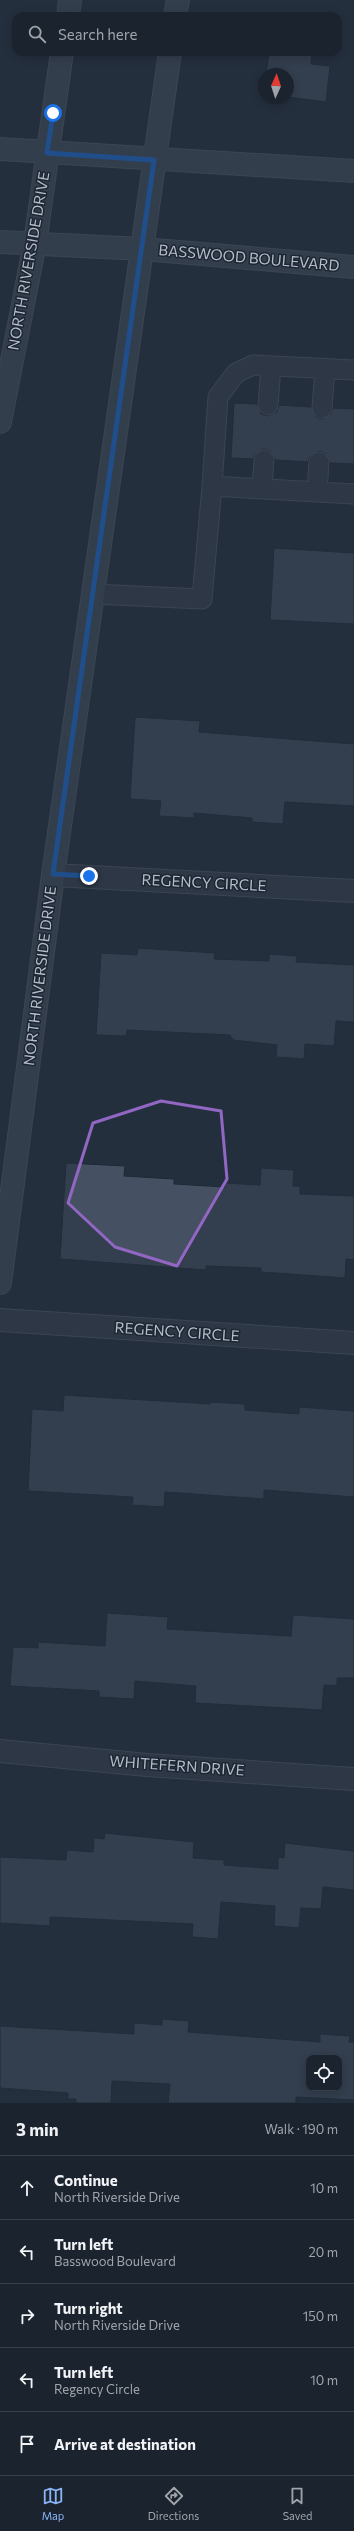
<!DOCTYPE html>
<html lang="en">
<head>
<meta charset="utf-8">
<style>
  :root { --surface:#1b232e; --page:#282f3a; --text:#f1f3f6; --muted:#a0a4aa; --line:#39404a; --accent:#8ab4f8 }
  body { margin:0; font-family:Commissioner,sans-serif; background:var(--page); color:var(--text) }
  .controls { position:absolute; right:12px; bottom:12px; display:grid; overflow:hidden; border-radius:8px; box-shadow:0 2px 10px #0003 }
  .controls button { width:36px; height:36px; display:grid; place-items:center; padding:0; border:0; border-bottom:1px solid var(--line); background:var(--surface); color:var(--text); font:20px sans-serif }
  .compass { position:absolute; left:258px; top:68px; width:36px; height:36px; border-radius:50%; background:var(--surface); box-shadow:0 2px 10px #0003; rotate:3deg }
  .stop { position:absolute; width:12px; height:12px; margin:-9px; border:3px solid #1a73e8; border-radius:50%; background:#fff }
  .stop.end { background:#1a73e8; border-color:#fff; box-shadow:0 1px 4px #0008 }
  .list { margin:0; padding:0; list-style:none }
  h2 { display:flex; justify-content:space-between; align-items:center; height:52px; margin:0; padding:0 16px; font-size:17px }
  h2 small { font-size:13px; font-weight:400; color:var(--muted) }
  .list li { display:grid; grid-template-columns:26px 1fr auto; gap:12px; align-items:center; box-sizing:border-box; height:64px; padding:0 16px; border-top:1px solid var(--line) }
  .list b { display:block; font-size:15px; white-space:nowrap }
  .list p { margin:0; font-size:13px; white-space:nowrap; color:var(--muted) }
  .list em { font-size:13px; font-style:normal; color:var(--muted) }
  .icon { flex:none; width:22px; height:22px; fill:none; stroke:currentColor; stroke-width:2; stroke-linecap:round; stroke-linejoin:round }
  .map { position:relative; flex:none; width:354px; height:2103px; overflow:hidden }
  .search { position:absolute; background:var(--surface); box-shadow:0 2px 10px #0003; left:12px; right:12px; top:12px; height:44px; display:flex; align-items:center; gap:10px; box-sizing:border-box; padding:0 14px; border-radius:12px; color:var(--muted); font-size:15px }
  .sheet { height:372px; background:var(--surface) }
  nav { display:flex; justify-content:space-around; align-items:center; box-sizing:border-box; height:56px; border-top:1px solid var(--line); background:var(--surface); font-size:11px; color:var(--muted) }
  nav a { display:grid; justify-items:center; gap:2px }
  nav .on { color:var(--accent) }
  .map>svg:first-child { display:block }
  .building { fill:#455162; stroke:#1f2835; fill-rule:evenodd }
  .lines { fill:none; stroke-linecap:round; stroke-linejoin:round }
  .service-casing { stroke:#565f6c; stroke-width:21 }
  .minor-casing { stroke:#565f6c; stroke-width:24 }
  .secondary-casing { stroke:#565f6c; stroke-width:24 }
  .service { stroke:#38414e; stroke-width:19 }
  .minor { stroke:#38414e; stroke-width:22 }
  .secondary { stroke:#465061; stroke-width:22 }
  .route { stroke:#1a73e8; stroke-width:5 }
  .marked { fill:none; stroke:#9266c3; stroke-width:3; stroke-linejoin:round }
  .labels { text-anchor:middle; stroke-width:3; stroke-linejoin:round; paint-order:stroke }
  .street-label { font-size:15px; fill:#b4bcc9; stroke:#1d2633 }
</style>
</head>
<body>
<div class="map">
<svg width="354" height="2103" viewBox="0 0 354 2103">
  <rect width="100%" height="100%" fill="#242f3e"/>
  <path class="building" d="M269,52H312L311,64L330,66L326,102L288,97V74H266Z
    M234,403L257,404L261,414L268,416L277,412L279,405L311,407L316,417L322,419L331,414L333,408L354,409V464L330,463L325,453L319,451L310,456L308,462L275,460L270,451L264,449L255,454L253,459L231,458Z
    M274,548L354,553V624L270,620Z
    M135,717L200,721L199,732L354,744V806L285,802L283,824L252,822V818L194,813V818L159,816L161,801L130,799Z
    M138,948L215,953L214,959L269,961V954L297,956L296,962L354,965V1022L336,1021L334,1046L305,1044L304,1059L276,1057L277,1045L233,1040L230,1035L127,1030L126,1036L96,1035L101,953L137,955Z
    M66,1163L125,1166L124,1176L174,1179V1184L225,1187V1183L260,1185L261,1168L294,1170L293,1186H300V1194L354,1196V1260L346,1259L345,1278L261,1272V1268L206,1266V1270L60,1259Z
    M64,1395L210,1404V1402L245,1404V1410L299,1414V1407L354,1411V1497L264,1490V1499L165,1492L164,1507L132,1505L133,1497L28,1491L32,1409L63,1411Z
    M107,1613L168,1617L167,1629L291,1636L293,1615L354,1619V1678H337V1686L324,1685L322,1710L195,1703L196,1686L135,1681L134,1699L99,1697V1691L10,1686L13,1647L38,1648V1642L105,1646Z
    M105,1833L194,1842L193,1858L224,1860V1865L278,1869V1857L284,1858L285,1843L354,1851V1890L323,1887L321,1909L301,1908L299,1928L274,1926L275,1906L221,1902L218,1939L192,1937L193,1924L50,1917V1926L0,1923V1857L66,1860L67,1850L93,1852L94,1838L104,1839Z
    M162,2019L189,2021L188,2032L320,2042V2034L350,2036L349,2042H354V2100L296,2097V2103H168L170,2084L112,2081L111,2103H76V2099H68V2093L0,2088V2026L134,2034V2023L162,2025ZM309,2058H339V2088H309Z"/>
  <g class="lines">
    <g class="service-casing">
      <path id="service" d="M268,405L271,366
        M322,408L325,368
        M212,486L218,397L236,373L253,365L354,370
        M262,488L264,460
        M317,492L319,462
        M93,594L202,599L212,486L354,494"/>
    </g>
    <g class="minor-casing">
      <path id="minor" d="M53,875L354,891
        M0,1320L354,1343
        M0,1751L147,1765L354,1779"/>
    </g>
    <g class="secondary-casing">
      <path id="secondary" d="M68,16L70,0
        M175,16L178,0
        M0,149L354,171
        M0,242L143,249L354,267
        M0,422L35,243L62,52
        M0,1283L53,875L170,52"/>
    </g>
    <use href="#service" class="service"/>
    <use href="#minor" class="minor"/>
    <use href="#secondary" class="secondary"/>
  </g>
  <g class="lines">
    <path class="route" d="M53,113L47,153L154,160L53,874L89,876"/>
  </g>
  <path d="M0 0H354V2103H0ZM161,1101L221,1111L227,1179L177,1266L115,1247L68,1203L93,1123Z" fill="#242f3e" fill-opacity=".55" fill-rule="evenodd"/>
  <path class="marked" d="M161,1101L221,1111L227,1179L177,1266L115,1247L68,1203L93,1123Z"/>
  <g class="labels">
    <g class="street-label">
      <text transform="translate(249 258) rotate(5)" y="5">BASSWOOD BOULEVARD</text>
      <text transform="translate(29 261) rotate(-80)" y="5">NORTH RIVERSIDE DRIVE</text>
      <text transform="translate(204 883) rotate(3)" y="5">REGENCY CIRCLE</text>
      <text transform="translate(40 976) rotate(-83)" y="5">NORTH RIVERSIDE DRIVE</text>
      <text transform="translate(177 1332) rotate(4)" y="5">REGENCY CIRCLE</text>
      <text transform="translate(177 1766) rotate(4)" y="5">WHITEFERN DRIVE</text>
    </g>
  </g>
</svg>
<div class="controls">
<button><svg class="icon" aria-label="locate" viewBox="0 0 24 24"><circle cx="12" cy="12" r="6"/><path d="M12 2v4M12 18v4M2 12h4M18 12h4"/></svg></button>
</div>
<svg class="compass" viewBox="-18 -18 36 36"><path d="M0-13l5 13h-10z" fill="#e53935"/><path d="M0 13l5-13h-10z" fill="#a0a4aa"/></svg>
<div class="stop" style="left:53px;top:113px"></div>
<div class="stop end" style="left:89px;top:876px"></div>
<div class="search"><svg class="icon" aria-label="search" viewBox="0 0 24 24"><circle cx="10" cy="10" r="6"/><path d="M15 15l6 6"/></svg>Search here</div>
</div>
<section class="sheet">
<h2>3 min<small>Walk · 190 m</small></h2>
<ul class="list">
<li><svg class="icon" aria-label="ahead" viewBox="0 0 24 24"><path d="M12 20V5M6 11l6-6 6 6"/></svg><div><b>Continue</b><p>North Riverside Drive</p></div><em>10 m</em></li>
<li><svg class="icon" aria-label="left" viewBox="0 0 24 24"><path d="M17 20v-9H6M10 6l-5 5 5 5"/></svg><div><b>Turn left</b><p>Basswood Boulevard</p></div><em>20 m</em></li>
<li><svg class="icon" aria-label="right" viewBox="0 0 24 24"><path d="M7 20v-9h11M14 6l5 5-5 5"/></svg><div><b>Turn right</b><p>North Riverside Drive</p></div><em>150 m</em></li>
<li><svg class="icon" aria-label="left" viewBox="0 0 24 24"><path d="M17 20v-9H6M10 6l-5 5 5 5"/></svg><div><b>Turn left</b><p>Regency Circle</p></div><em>10 m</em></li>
<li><svg class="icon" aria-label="arrive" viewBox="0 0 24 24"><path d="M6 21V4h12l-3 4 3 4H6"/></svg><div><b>Arrive at destination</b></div></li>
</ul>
</section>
<nav>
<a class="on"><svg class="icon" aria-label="map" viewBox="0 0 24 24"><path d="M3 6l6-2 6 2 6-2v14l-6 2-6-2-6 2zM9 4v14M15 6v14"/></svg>Map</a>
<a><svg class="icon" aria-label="directions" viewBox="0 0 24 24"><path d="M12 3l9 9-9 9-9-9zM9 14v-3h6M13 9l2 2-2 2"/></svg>Directions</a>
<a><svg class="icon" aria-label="saved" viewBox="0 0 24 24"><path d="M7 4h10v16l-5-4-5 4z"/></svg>Saved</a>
</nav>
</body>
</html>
